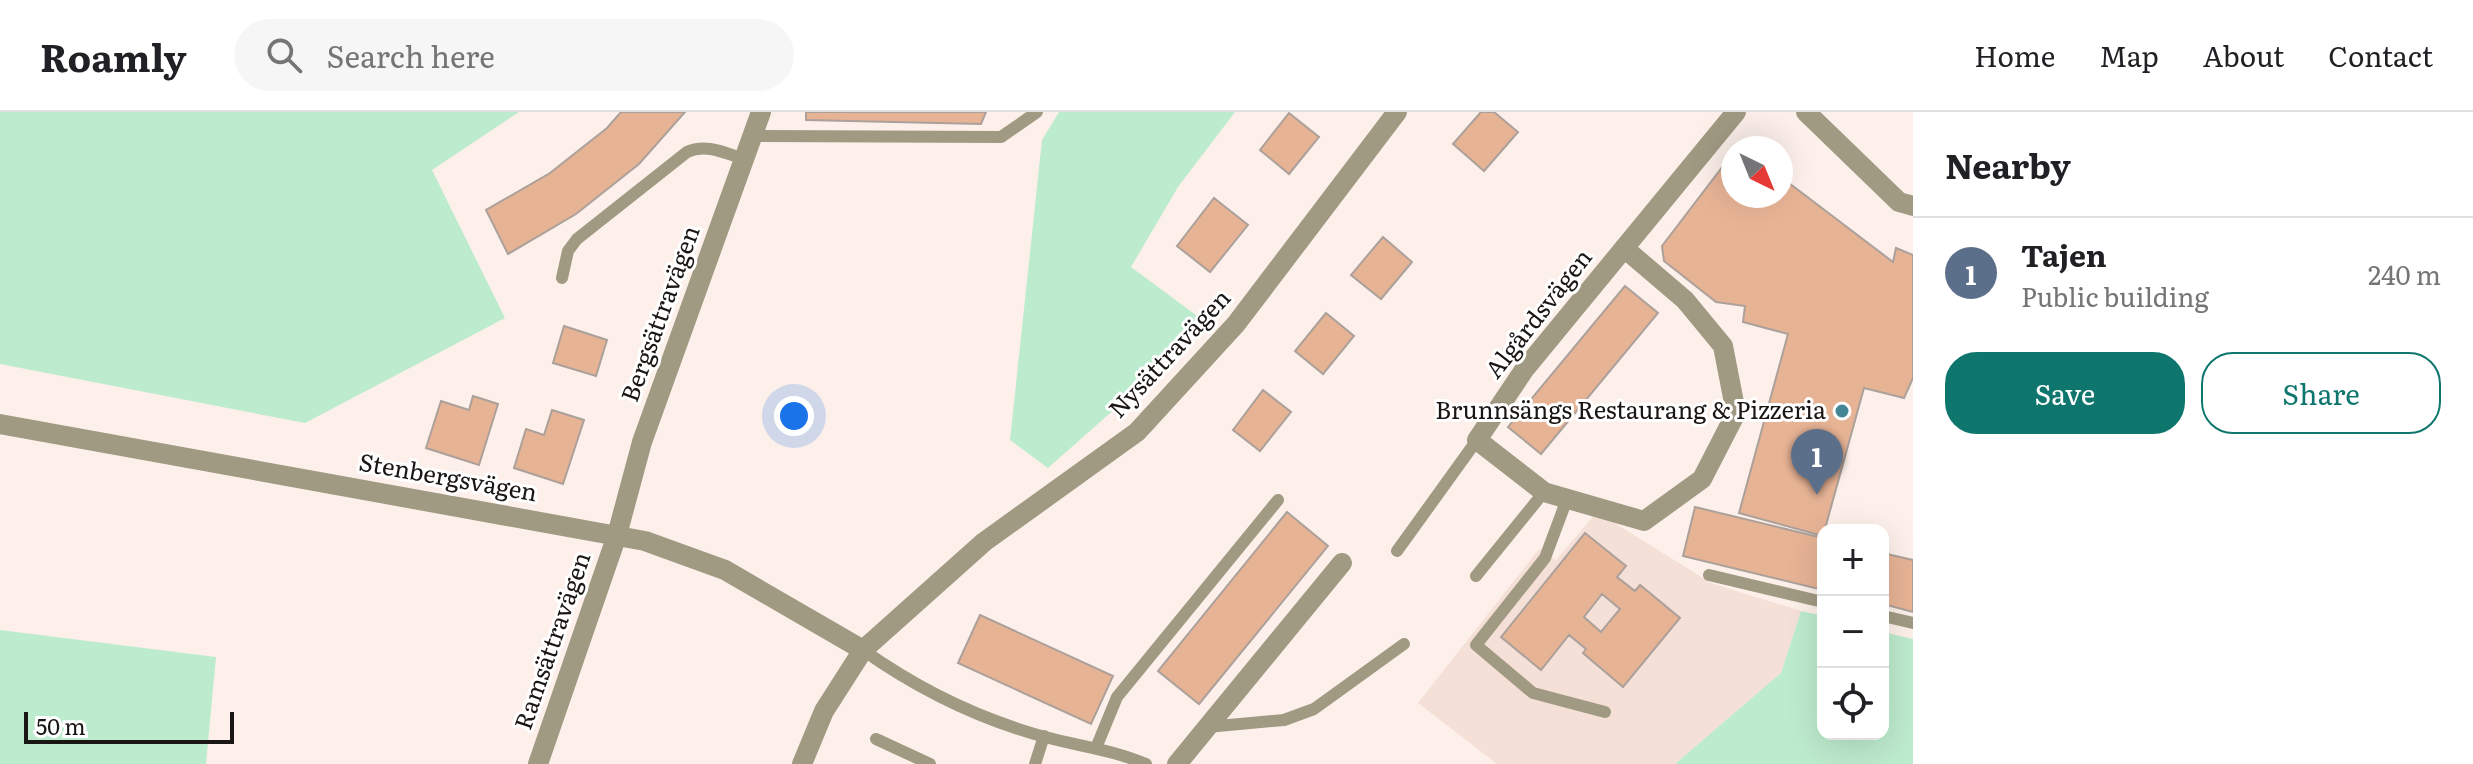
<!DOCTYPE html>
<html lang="en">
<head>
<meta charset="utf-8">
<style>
  :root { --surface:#fff; --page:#f6f6f6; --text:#202124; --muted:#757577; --line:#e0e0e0; --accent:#0f766e }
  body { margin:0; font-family:Literata,serif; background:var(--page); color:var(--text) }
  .controls { position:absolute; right:24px; bottom:24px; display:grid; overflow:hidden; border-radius:16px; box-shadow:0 8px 32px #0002 }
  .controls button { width:72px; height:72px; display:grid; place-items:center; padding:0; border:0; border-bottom:2px solid var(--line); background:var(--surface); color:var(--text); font:40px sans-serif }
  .compass { position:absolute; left:1721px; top:24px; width:72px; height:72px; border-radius:50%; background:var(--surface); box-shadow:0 8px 32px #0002; rotate:137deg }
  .scale { position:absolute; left:24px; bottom:20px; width:210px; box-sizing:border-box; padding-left:8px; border:4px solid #1a1614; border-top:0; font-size:22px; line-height:28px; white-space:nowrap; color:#1a1614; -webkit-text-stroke:6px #fff; paint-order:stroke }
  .you { position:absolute; left:794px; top:304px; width:28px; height:28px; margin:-20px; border:6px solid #fff; border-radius:50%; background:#1a73e8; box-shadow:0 0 0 12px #1a73e833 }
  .badge { display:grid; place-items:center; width:52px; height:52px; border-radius:50%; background:var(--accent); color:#fff; font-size:26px; font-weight:700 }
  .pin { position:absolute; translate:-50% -66px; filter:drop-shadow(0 2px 4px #0008) }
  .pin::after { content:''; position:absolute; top:42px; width:28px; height:24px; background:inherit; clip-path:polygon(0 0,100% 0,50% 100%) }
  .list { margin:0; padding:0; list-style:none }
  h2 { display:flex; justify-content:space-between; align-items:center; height:104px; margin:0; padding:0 32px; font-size:34px }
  h2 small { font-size:26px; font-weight:400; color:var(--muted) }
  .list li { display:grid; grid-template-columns:52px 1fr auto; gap:24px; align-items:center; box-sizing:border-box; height:112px; padding:0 32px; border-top:2px solid var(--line) }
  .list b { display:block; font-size:30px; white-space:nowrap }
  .list p { margin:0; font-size:26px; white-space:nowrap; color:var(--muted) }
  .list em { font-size:26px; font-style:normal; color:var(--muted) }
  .actions { display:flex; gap:16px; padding:24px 32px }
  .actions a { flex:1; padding:18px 0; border:2px solid var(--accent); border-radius:32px; text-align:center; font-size:28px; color:var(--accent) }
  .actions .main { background:var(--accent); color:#fff }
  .icon { flex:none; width:44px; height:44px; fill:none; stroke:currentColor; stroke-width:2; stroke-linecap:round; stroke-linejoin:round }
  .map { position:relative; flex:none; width:1913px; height:652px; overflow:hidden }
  header { display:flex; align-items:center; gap:48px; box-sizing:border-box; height:112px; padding:0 40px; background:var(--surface); border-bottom:2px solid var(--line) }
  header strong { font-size:38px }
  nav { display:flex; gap:44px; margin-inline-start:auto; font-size:28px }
  .search { width:560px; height:72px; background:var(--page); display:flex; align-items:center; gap:20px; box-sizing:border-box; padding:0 28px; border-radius:44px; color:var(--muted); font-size:30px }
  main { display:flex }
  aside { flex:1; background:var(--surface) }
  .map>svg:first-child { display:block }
  .built { fill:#f5e0d8 }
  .green { fill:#bdebce }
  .building { fill:#e7b395; stroke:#aca09a; stroke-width:2; fill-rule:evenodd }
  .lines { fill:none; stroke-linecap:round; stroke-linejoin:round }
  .service { stroke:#a19a83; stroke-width:12 }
  .minor { stroke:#a19a83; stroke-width:20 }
  .poi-dot { fill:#438696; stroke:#fff; stroke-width:3 }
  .labels { text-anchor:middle; stroke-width:6; stroke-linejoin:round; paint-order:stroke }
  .street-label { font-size:24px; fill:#1a1614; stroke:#fff }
  .poi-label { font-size:24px; fill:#1a1614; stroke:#fff; text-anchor:end }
</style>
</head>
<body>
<header>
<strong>Roamly</strong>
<div class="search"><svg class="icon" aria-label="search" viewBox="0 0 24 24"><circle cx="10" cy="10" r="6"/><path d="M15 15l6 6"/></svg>Search here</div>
<nav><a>Home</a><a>Map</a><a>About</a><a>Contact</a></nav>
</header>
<main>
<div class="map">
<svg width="1913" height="652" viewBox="0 0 1913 652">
  <rect width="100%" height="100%" fill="#fdf0ea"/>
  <path class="built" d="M1597,400L1711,471L1801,499L1781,561L1675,652H1497L1418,591L1539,437L1556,448Z"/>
  <path class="green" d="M0,0H519L432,58L505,206L305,311L0,252Z
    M1059,0H1235L1178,75L1131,155L1200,206L1126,287L1048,356L1010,328L1042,28Z
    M1801,499L1823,504V622H1883V520L1913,527V652H1675L1781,561Z
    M0,518L216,545L206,652H0Z"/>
  <path class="building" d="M621,0H685L639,52L576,102L508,142L486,98L550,61L607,16Z
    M806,0H986L981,12L806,8Z
    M1481,0H1494L1518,20L1484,59L1453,32Z
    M1289,1L1319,25L1289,62L1260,38Z
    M1733,41V84H1781V65L1893,150L1896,136L1913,143V266L1904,286L1864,276L1823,424L1739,401L1788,222L1743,210L1745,194L1716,190L1664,149L1662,134Z
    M1214,86L1248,113L1210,160L1177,134Z
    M1383,125L1412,150L1381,187L1351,163Z
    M1625,174L1658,201L1541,342L1508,315Z
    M1326,201L1354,224L1323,262L1295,239Z
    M564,214L607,228L596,264L553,251Z
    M1263,278L1291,300L1260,339L1233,318Z
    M473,284L498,292L479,353L426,336L441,289L469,298Z
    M552,298L584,308L563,372L514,356L526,317L544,323Z
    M1695,395L1823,426V478L1683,444Z
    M1287,400L1328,434L1199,592L1158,559Z
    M1585,421L1626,454L1617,465L1635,479L1640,473L1680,506L1623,575L1583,541L1586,537L1569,523L1541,558L1501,525ZM1602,482L1620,497L1601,520L1584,505Z
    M1883,441L1913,448V500L1883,492Z
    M980,503L1113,564L1091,612L958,551Z"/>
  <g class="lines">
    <path class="service" d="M753,24L1001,25L1037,0
      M562,166L568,139L577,127L687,40C706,31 725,41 744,47
      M1567,387L1545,446L1476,533L1533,581L1605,600
      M1397,439L1477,328
      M1709,463L1823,490
      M1476,464L1544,380
      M1883,504L1913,511
      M863,538C918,577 979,607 1045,625C1079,634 1113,638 1146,652
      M1207,615L1284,608L1314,597L1404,532
      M876,627L930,652
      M1096,636L1117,585L1278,388
      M1035,652L1044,624"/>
    <path class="minor" d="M1806,0L1899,90L1913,94
      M1624,136L1685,188L1723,234L1736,301L1702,367L1644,409L1544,380L1477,328L1524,258L1736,0
      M0,312L645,429L725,458L863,538
      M538,652L617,423L642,330L761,0
      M802,652L824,599L863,538L984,430L1137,320L1236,212L1397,0
      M1177,652L1342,451"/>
  </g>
  <circle class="poi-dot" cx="1842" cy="299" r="8"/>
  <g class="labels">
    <g class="street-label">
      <text transform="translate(661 202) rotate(-70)" y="8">Bergsättravägen</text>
      <text transform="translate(1539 202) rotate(-52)" y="8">Algårdsvägen</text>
      <text transform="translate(1170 242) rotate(-47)" y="8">Nysättravägen</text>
      <text transform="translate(448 366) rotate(10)" y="8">Stenbergsvägen</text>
      <text transform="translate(553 529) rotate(-71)" y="8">Ramsättravägen</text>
    </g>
    <g class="poi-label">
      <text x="1826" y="307">Brunnsängs Restaurang &amp; Pizzeria</text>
    </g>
  </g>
</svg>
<div class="controls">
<button>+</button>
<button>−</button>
<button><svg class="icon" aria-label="locate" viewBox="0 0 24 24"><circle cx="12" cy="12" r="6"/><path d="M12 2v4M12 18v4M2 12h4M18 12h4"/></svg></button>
</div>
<svg class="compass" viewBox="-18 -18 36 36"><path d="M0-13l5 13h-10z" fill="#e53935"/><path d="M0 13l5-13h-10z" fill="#757577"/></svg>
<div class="scale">50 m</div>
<div class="you"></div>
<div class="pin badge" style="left:1817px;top:383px;background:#5c6f8a">1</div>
</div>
<aside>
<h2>Nearby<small></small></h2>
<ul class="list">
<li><span class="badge" style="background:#5c6f8a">1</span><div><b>Tajen</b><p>Public building</p></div><em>240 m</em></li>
</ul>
<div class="actions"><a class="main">Save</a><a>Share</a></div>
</aside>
</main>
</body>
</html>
